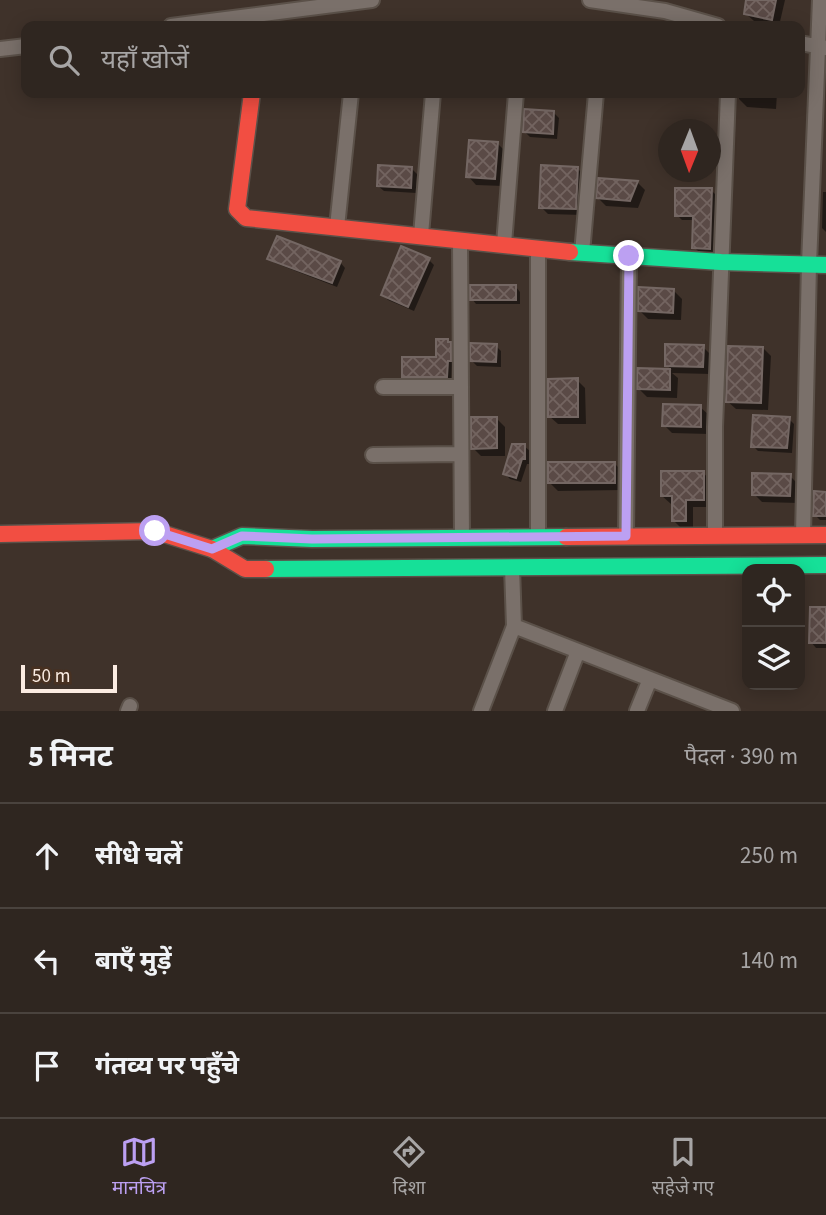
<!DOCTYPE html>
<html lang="hi">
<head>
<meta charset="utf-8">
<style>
  :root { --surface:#2f2620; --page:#372e29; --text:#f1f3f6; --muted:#a7a5a5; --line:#4a433e; --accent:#bca0f2 }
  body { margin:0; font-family:"Source Sans 3","Noto Sans Devanagari",sans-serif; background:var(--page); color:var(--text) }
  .controls { position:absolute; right:21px; bottom:21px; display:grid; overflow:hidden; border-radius:14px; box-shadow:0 4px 18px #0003 }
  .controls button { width:63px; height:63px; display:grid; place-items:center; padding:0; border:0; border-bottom:2px solid var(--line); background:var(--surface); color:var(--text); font:35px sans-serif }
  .compass { position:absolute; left:658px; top:119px; width:63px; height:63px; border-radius:50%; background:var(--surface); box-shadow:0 4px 18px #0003; rotate:181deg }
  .scale { position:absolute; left:21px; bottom:18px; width:96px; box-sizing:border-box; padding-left:7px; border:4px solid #fbece2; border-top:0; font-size:19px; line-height:24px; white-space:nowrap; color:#fbece2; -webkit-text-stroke:5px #483121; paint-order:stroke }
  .stop { position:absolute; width:21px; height:21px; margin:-16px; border:5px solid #bca0f2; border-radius:50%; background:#fff }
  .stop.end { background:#bca0f2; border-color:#fff; box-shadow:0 2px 7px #0008 }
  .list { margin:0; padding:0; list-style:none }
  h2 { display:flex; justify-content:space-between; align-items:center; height:91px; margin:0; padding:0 28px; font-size:30px }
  h2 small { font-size:23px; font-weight:400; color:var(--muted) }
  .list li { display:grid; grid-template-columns:46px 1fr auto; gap:21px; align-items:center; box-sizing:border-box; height:105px; padding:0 28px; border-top:2px solid var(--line) }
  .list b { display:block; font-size:26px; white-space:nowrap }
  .list em { font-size:23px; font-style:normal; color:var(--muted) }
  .icon { flex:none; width:38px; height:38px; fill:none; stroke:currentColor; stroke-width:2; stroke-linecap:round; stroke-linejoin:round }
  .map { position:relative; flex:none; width:826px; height:711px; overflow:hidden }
  .search { position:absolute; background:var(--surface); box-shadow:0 4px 18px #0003; left:21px; right:21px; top:21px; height:77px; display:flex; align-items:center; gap:18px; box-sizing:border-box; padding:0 24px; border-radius:14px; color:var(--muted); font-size:26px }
  .sheet { height:406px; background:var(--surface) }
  nav { display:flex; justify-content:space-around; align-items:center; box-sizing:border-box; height:98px; border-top:2px solid var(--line); background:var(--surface); font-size:19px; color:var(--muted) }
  nav a { display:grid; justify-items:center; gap:4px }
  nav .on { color:var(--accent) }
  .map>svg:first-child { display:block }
  .shadow { fill:#0007 }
  .building { fill:url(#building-cross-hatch); stroke:#746763; stroke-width:2 }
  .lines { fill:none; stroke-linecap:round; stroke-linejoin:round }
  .street-casing { stroke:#5b5149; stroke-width:18 }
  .fast-casing { stroke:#5b5149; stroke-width:19 }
  .jam-casing { stroke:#5b5149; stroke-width:19 }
  .street { stroke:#7a706a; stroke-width:14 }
  .fast { stroke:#16e098; stroke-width:16 }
  .jam { stroke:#f24e42; stroke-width:16 }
  .route { stroke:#bca0f2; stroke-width:9 }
</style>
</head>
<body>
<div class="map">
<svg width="826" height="711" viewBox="0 0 826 711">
  <defs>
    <pattern id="building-cross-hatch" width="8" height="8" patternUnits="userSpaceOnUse" patternTransform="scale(1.75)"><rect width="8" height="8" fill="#5a4a46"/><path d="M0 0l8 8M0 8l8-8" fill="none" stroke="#736460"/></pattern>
  </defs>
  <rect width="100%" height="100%" fill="#3f322a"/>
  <path class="shadow" d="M748,0H785L779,26L754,21L745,13Z
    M739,93H777L776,109L747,107L739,99Z
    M554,113L559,118L557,139L530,137L524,131Z
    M666,132H668V171L665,167Z
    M497,143L505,151L503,186L476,185L468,176Z
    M577,168L584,175L582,215L548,214L541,207Z
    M412,169L417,174L416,193L384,191L378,186Z
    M637,182L645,190L638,208L606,206L598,198Z
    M711,190L716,195L715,253L699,252L694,247V220H682L677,215Z
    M823,192H826V232L822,228Z
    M269,258L340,262L345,268L337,287L275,263Z
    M429,260L434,265L414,311L388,300L383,294Z
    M516,287L520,292V304H476L472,299Z
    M674,291L682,299L681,320L648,319L640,311Z
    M448,340L456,349V365H452L451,382H409L403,377L437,359Z
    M496,346L501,351V367L477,366L472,361Z
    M703,347L711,355L710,374L672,373L678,378L677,398L647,397L639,389V370H672L666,365Z
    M763,348L771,356L768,410L736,409L727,401Z
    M577,380L585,388L586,424H558L549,416Z
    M700,407L709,415L708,434L672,433L664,425Z
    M497,419L505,427V456H481L473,448Z
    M789,419L794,424L792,453L758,451L753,446Z
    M524,446L530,451V464H527L521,482L510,479L505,474Z
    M615,464L623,472V490L558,491L549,482Z
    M703,473L712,481V507H693V529H682L674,521V504H671L662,496Z
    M790,476L798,484V503L762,502L754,494Z
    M826,493V520H820L815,515Z
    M826,609V648H816L811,642Z"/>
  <path class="building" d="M746,0H776L772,20L744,14Z
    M524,109L554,111L553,134L523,132Z
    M469,140L498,142L495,179L466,177Z
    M378,165L412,167L411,188L377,186Z
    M541,165L578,167L576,209L539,208Z
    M598,178L638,181L630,201L596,198Z
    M675,188H712L710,249L692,248L693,216H675Z
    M277,236L341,261L332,283L267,259Z
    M401,246L430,258L408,307L381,295Z
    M470,285H516V300H470Z
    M638,287L674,289L673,313L638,311Z
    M436,339H448V342H451V361H448L447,377H402V357H436Z
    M470,343L497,344L496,362L470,361Z
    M665,344L704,345L703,367L665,366Z
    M728,346L763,347L761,403L726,402Z
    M637,368L670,369V390L637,389Z
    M578,378V417H548V379Z
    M663,404L701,405V427L662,426Z
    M753,415L790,417L787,448L751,447Z
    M471,417H497V448L471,449Z
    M512,444H525V459H522L516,478L503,474Z
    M548,462H615V483H548Z
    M661,471H704V500H686V521H672V496H661Z
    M752,473L791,474L790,496L752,495Z
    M814,491L826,492V516H813Z
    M810,607H826V643H809Z"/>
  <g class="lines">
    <g class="street-casing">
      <path id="street" d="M590,0L665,11L718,26
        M171,26L372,0
        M800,43L826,48
        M0,49L26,46
        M337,227L351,93
        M421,235L433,93
        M460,241L462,538
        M504,244L516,93
        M538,249V537
        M582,253L596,93
        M383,387H461
        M373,455L459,454
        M626,535L629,256
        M715,535V427L728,93
        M803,535L809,264L820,0
        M512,567L514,626L732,711
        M128,711L130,706
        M481,711L514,626
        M555,711L578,651
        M637,711L650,679"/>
    </g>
    <g class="fast-casing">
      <path id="fast" d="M570,252L721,262L826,265
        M212,549L242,536L312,539L566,537
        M266,569L826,565"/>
    </g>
    <g class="jam-casing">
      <path id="jam" d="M252,93L237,209L246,218L570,252
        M0,534L155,531L212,549L245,569H266
        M566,537L826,535"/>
    </g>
    <use href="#street" class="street"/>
    <use href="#fast" class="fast"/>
    <use href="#jam" class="jam"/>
  </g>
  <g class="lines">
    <path class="route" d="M155,531L212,549L242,536L312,539L626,536L629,256"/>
  </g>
</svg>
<div class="controls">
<button><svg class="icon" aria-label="locate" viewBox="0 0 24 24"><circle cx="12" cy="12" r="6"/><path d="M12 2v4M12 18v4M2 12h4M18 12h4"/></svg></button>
<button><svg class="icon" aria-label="layers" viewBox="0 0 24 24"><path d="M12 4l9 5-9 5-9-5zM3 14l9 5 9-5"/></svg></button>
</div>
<svg class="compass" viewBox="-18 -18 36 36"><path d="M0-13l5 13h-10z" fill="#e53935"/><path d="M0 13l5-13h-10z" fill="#a7a5a5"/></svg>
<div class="scale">50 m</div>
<div class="stop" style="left:155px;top:531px"></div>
<div class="stop end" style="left:629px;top:256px"></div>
<div class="search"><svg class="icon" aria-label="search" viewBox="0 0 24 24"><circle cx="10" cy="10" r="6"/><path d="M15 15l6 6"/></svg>यहाँ खोजें</div>
</div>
<section class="sheet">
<h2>5 मिनट<small>पैदल · 390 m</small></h2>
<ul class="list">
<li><svg class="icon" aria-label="ahead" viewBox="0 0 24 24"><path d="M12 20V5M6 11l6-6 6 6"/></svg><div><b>सीधे चलें</b></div><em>250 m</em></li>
<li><svg class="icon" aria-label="left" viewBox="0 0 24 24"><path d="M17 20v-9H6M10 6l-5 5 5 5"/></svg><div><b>बाएँ मुड़ें</b></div><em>140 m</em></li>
<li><svg class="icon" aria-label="arrive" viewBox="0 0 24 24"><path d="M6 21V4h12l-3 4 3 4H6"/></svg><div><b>गंतव्य पर पहुँचे</b></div></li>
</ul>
</section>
<nav>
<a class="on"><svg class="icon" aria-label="map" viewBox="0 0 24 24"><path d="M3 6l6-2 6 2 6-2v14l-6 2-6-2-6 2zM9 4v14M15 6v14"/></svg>मानचित्र</a>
<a><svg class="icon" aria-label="directions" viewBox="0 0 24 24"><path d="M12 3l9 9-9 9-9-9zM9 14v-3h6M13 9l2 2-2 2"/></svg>दिशा</a>
<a><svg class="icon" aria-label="saved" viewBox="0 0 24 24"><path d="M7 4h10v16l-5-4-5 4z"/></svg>सहेजे गए</a>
</nav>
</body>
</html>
